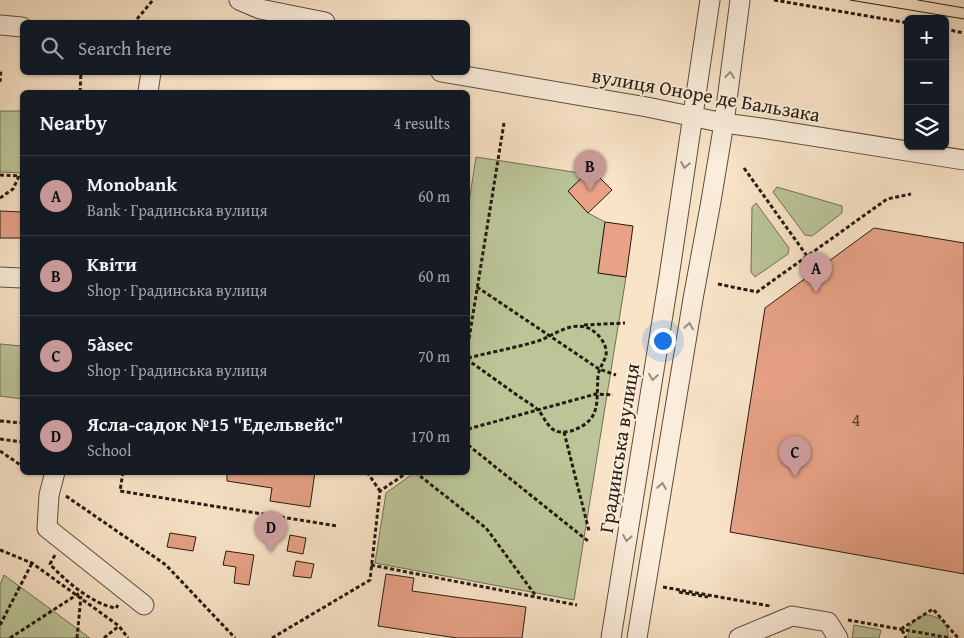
<!DOCTYPE html>
<html lang="en">
<head>
<meta charset="utf-8">
<style>
  :root { --surface:#171b24; --page:#20242c; --text:#f1f3f6; --muted:#9ea1a6; --line:#363941; --accent:#c59692 }
  body { margin:0; font-family:"Gentium Book Plus",serif; background:var(--page); color:var(--text) }
  .controls { position:absolute; right:15px; top:15px; display:grid; overflow:hidden; border-radius:8px; box-shadow:0 1px 4px #0004 }
  .controls button { width:45px; height:45px; display:grid; place-items:center; padding:0; border:0; border-bottom:1px solid var(--line); background:var(--surface); color:var(--text); font:25px sans-serif }
  .you { position:absolute; left:662px; top:340px; width:18px; height:18px; margin:-12px; border:4px solid #fff; border-radius:50%; background:#1a73e8; box-shadow:0 0 0 8px #1a73e833 }
  .badge { display:grid; place-items:center; width:32px; height:32px; border-radius:50%; background:var(--accent); color:#111; font-size:16px; font-weight:700 }
  .pin { position:absolute; translate:-50% -41px; filter:drop-shadow(0 1px 2px #0008) }
  .pin::after { content:''; position:absolute; top:26px; width:18px; height:15px; background:inherit; clip-path:polygon(0 0,100% 0,50% 100%) }
  .list { margin:0; padding:0; list-style:none }
  h2 { display:flex; justify-content:space-between; align-items:center; height:65px; margin:0; padding:0 20px; font-size:21px }
  h2 small { font-size:16px; font-weight:400; color:var(--muted) }
  .list li { display:grid; grid-template-columns:32px 1fr auto; gap:15px; align-items:center; box-sizing:border-box; height:80px; padding:0 20px; border-top:1px solid var(--line) }
  .list b { display:block; font-size:19px; white-space:nowrap }
  .list p { margin:0; font-size:16px; white-space:nowrap; color:var(--muted) }
  .list em { font-size:16px; font-style:normal; color:var(--muted) }
  .icon { flex:none; width:28px; height:28px; fill:none; stroke:currentColor; stroke-width:2; stroke-linecap:round; stroke-linejoin:round }
  .map { position:relative; flex:none; width:964px; height:638px; overflow:hidden }
  .search { position:absolute; background:var(--surface); box-shadow:0 1px 4px #0004; left:20px; top:20px; width:450px; height:55px; display:flex; align-items:center; gap:12px; box-sizing:border-box; padding:0 18px; border-radius:8px; color:var(--muted); font-size:19px }
  .panel { position:absolute; background:var(--surface); box-shadow:0 1px 4px #0004; left:20px; top:90px; width:450px; height:385px; border-radius:8px }
  .map>svg:first-child { display:block }
  .green { fill:#bbc598; stroke:#707055 }
  .building { fill:#e8a287; stroke:#261b12 }
  .lines { fill:none; stroke-linecap:round; stroke-linejoin:round }
  .minor-casing { stroke:#5b4d40; stroke-width:21 }
  .path { stroke:#261b12; stroke-width:3; stroke-dasharray:4 2.5; stroke-linecap:butt }
  .minor { stroke:#fbeddb; stroke-width:19 }
  .tram { stroke:#261b12; stroke-width:1 }
  .oneway { stroke:#9b8e81 }
  .labels { text-anchor:middle; stroke-width:4; stroke-linejoin:round; paint-order:stroke }
  .number-label { font-size:18px; fill:#563d2f }
  .street-label { font-size:20px; fill:#261b12; stroke:#fbeddb }
</style>
</head>
<body>
<div class="map">
<svg width="964" height="638" viewBox="0 0 964 638">
  <rect width="100%" height="100%" fill="#f9e4c8"/>
  <filter id="stains"><feTurbulence type="fractalNoise" baseFrequency=".004" numOctaves="4"/><feColorMatrix values="0 0 0 0 .2 0 0 0 0 .09 0 0 0 0 .02 0 0 0 .5 -.17"/></filter>
  <radialGradient id="worn" r=".72"><stop offset=".6" stop-color="#630" stop-opacity="0"/><stop offset="1" stop-color="#630" stop-opacity=".3"/></radialGradient>
  <path class="green" d="M0,111H22V173L0,172Z
    M476,157L586,174L568,191L588,213L605,222L598,273L626,277L574,600L375,563L386,493L414,473L468,472V209Z
    M777,187L842,206V213L812,236L805,235L773,192Z
    M756,203L789,248L788,254L755,277L751,272L752,207Z
    M0,344L22,346V399L0,396Z
    M4,575L90,638H0V585Z
    M926,615C940,616 949,624 948,638H908C908,625 914,618 926,615Z
    M854,625L881,630L879,638H852Z"/>
  <path class="building" d="M591,169L612,190L588,213L568,191Z
    M0,211L22,212V238H0Z
    M605,222L633,226L626,277L598,273Z
    M874,228L964,243V574L730,532L765,308Z
    M227,472H315L310,507L270,501L272,488L227,481Z
    M170,533L196,537L193,551L167,547Z
    M290,535L306,538L303,554L287,551Z
    M226,551L254,555L249,585L234,583L236,567L223,565Z
    M296,561L314,564L311,578L293,576Z
    M386,574L414,578L412,591L526,607L522,638H457L378,626Z"/>
  <g class="lines">
    <g class="minor-casing">
      <path id="minor" d="M239,0L260,9L325,22
        M0,25L22,27
        M441,72L647,107L724,123L768,129L964,160
        M148,92L151,72
        M0,277L22,278
        M55,472L49,495L47,528L144,605
        M611,638L669,277L710,0
        M637,638L693,299L711,201L724,123L740,0
        M739,638L792,616L828,622L838,638"/>
    </g>
    <path class="path" d="M774,0L908,23
      M137,19L153,0
      M945,29L964,33
      M0,82L1,69
      M80,92L81,72
      M744,168L807,256
      M0,175L22,176
      M0,198L13,189L19,176
      M718,284L757,292L887,199L911,194
      M477,287L599,369L616,375
      M584,325L625,323
      M468,345L504,123
      M468,358C491,352 515,348 538,341C553,336 567,323 585,327C595,329 608,343 606,355C604,363 599,368 598,376C596,401 602,419 574,430C569,432 561,433 556,431C548,428 544,417 539,411C532,404 522,399 514,393C499,382 483,371 468,360
      M0,421L22,423
      M468,429L596,394L613,395
      M564,432L589,531
      M0,439L22,442
      M468,445L588,541
      M0,451L22,466
      M123,472L120,491L337,526
      M367,472L380,491
      M415,472L486,528L536,596
      M66,496L166,565L235,638
      M0,550L32,563L119,626L128,638
      M55,555L50,564C65,581 94,605 116,608L118,605
      M371,565L577,605
      M663,587L770,606
      M679,592L708,597
      M848,620L951,638
      M0,625L32,563
      M901,629L933,609L958,638
      M902,630L906,638
      M10,638L81,592
      M77,638L81,596
      M104,638L119,626
      M272,638L370,580L380,491L408,472"/>
    <use href="#minor" class="minor"/>
    <path class="tram" d="M850,0L964,19
      M918,0L964,8"/>
  </g>
  <defs><path id="oneway-chevron" d="M-2-3.5L2.5 0L-2 3.5" fill="none" stroke-width="1.6" stroke-linecap="round" stroke-linejoin="round" transform="scale(1.25)"/></defs>
  <g class="oneway">
    <use href="#oneway-chevron" transform="translate(730 75) rotate(-83)"/>
    <use href="#oneway-chevron" transform="translate(685 165) rotate(100)"/>
    <use href="#oneway-chevron" transform="translate(689 326) rotate(-81)"/>
    <use href="#oneway-chevron" transform="translate(653 377) rotate(99)"/>
    <use href="#oneway-chevron" transform="translate(662 486) rotate(-81)"/>
    <use href="#oneway-chevron" transform="translate(627 538) rotate(99)"/>
  </g>
  <g class="labels">
    <g class="number-label">
      <text x="856" y="426">4</text>
    </g>
    <g class="street-label">
      <text transform="translate(706 95) rotate(10)" y="7">вулиця Оноре де Бальзака</text>
      <text transform="translate(619 448) rotate(-81)" y="7">Градинська вулиця</text>
    </g>
  </g>
  <rect width="100%" height="100%" filter="url(#stains)"/>
  <rect width="100%" height="100%" fill="url(#worn)"/>
</svg>
<div class="controls">
<button>+</button>
<button>−</button>
<button><svg class="icon" aria-label="layers" viewBox="0 0 24 24"><path d="M12 4l9 5-9 5-9-5zM3 14l9 5 9-5"/></svg></button>
</div>
<div class="you"></div>
<div class="pin badge" style="left:816px;top:293px">A</div>
<div class="pin badge" style="left:590px;top:191px">B</div>
<div class="pin badge" style="left:795px;top:477px">C</div>
<div class="pin badge" style="left:271px;top:552px">D</div>
<div class="search"><svg class="icon" aria-label="search" viewBox="0 0 24 24"><circle cx="10" cy="10" r="6"/><path d="M15 15l6 6"/></svg>Search here</div>
<section class="panel">
<h2>Nearby<small>4 results</small></h2>
<ul class="list">
<li><span class="badge">A</span><div><b>Monobank</b><p>Bank · Градинська вулиця</p></div><em>60 m</em></li>
<li><span class="badge">B</span><div><b>Kвіти</b><p>Shop · Градинська вулиця</p></div><em>60 m</em></li>
<li><span class="badge">C</span><div><b>5àsec</b><p>Shop · Градинська вулиця</p></div><em>70 m</em></li>
<li><span class="badge">D</span><div><b>Ясла-садок №15 &quot;Едельвейс&quot;</b><p>School</p></div><em>170 m</em></li>
</ul>
</section>
</div>
</body>
</html>
